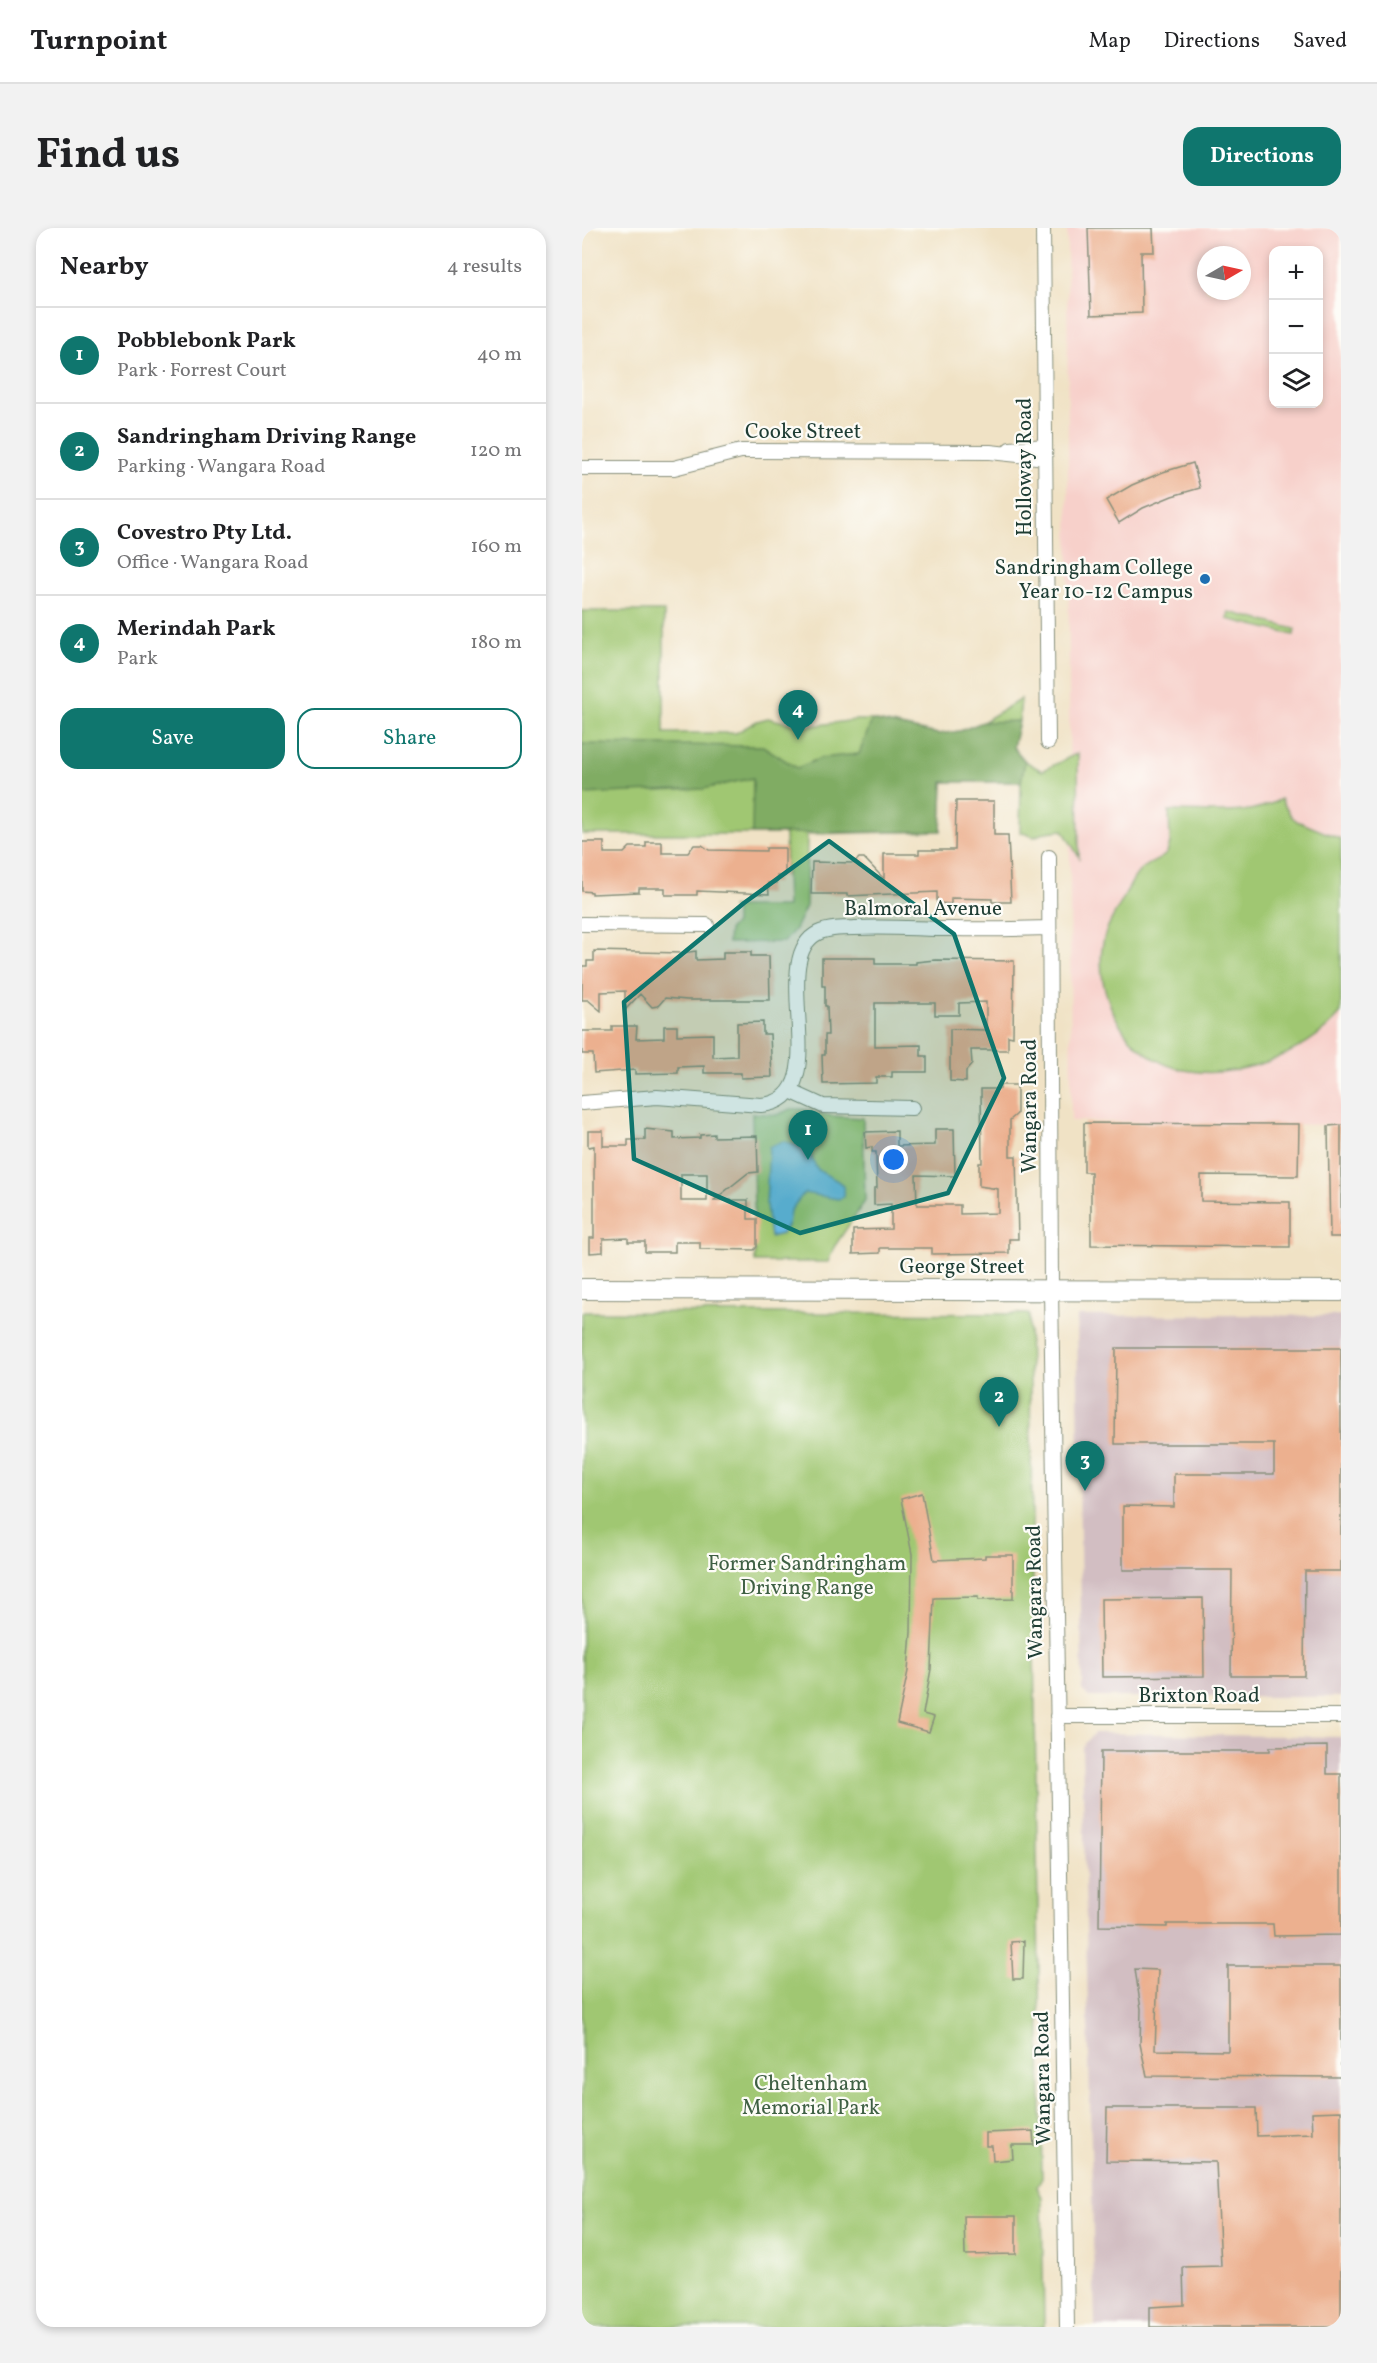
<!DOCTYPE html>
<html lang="en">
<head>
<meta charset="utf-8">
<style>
  :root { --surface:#fff; --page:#f2f2f2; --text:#202124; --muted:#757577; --line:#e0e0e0; --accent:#0f766e }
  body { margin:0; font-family:Vollkorn,serif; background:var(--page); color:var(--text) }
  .controls { position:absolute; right:18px; top:18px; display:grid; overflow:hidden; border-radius:12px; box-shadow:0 3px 9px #0003 }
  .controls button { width:54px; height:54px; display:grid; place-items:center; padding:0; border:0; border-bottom:2px solid var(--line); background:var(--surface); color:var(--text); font:30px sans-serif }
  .compass { position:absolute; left:615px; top:18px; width:54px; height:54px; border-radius:50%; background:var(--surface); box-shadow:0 3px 9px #0003; rotate:81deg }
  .you { position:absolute; left:312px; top:932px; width:21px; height:21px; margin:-15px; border:4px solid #fff; border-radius:50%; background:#1a73e8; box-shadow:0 0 0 9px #1a73e833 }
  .badge { display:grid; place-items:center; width:39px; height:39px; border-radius:50%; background:var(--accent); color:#fff; font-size:20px; font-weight:700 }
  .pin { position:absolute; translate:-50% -50px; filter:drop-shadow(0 2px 3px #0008) }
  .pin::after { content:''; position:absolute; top:32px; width:21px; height:18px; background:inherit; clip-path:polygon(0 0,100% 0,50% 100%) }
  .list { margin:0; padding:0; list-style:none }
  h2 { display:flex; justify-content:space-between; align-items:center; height:78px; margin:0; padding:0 24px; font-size:26px }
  h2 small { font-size:20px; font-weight:400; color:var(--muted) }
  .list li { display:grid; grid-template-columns:39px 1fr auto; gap:18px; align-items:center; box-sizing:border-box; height:96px; padding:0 24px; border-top:2px solid var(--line) }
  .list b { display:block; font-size:22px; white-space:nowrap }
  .list p { margin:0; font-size:20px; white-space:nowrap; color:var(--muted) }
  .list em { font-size:20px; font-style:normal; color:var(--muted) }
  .actions { display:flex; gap:12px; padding:18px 24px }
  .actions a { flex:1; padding:14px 0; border:2px solid var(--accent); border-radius:18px; text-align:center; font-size:21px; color:var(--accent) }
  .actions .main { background:var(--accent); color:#fff }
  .icon { flex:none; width:33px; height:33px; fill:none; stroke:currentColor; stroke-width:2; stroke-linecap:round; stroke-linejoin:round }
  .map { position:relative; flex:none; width:759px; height:2099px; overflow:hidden; border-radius:18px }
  header { display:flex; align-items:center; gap:36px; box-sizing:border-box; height:84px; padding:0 30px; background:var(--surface); border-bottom:2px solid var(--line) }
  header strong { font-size:28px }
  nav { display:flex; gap:33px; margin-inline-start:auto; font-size:21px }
  .intro { display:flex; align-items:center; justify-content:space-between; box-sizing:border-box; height:144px; padding:0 36px }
  h1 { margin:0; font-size:42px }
  .button { padding:15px 27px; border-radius:18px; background:var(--accent); color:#fff; font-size:21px; font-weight:700 }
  main { display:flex; gap:36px; padding:0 36px }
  aside { flex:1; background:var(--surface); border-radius:18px; box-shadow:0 3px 9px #0003 }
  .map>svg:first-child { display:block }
  .built { fill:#f7d0ca; fill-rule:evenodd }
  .industrial { fill:#d2bec2 }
  .green { fill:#a0c772; stroke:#608253; stroke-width:1.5 }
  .forest { fill:#80ac64; stroke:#50744c; stroke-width:1.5 }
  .water { fill:#6abae5; stroke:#447c8c; stroke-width:1.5 }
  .building { fill:#ecb08f; fill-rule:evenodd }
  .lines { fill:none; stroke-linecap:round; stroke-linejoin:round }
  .street-casing { stroke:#88907c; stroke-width:16 }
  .secondary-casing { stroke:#88907c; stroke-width:22 }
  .street { stroke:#fff; stroke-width:14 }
  .secondary { stroke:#fff; stroke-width:20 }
  .marked { fill:#0f766e; fill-opacity:0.2; stroke:#0f766e; stroke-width:4.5; stroke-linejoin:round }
  .poi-dot { fill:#1f6fb2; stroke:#fdfcf7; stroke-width:2 }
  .labels { text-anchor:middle; stroke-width:4.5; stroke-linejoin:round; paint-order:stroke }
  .street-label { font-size:21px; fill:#1f3d34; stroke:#fdfcf7 }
  .poi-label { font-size:21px; fill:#1f3d34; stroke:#fdfcf7; text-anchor:end }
  .park-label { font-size:21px; fill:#3f6044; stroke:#fdfcf7 }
</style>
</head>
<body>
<header>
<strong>Turnpoint</strong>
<nav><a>Map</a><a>Directions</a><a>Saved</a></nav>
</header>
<div class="intro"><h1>Find us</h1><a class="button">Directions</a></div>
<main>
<aside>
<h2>Nearby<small>4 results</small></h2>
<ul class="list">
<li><span class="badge">1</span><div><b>Pobblebonk Park</b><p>Park · Forrest Court</p></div><em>40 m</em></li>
<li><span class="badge">2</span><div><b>Sandringham Driving Range</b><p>Parking · Wangara Road</p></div><em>120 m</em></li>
<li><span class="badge">3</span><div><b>Covestro Pty Ltd.</b><p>Office · Wangara Road</p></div><em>160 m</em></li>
<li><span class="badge">4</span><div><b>Merindah Park</b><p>Park</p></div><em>180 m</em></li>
</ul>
<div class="actions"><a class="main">Save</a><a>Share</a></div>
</aside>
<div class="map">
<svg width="759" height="2099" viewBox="0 0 759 2099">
  <rect width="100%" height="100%" fill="#fdfcf7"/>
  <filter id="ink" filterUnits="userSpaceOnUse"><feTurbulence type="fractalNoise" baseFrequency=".0167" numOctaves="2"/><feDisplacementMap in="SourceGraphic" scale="12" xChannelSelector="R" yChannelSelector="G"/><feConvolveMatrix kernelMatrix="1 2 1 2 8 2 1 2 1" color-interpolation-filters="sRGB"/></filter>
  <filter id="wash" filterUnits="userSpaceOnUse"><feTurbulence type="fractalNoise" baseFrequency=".008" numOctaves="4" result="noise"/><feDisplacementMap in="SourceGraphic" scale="24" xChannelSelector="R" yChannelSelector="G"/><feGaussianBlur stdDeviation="1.35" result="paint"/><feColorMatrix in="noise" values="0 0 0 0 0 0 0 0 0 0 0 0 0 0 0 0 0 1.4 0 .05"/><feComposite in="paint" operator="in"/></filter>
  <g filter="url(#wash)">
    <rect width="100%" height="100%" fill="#f0e2c5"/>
    <path class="built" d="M485,0H759V897L489,893ZM692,22H736V176H692ZM624,27H660V63H624Z"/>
    <path class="industrial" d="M658,1087L759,1088V1469H507L500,1462L495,1088Z
      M512,1505L759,1509V2099H513L500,1519Z"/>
    <path class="green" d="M0,383H82V505H154L175,493L186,490L222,499L273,492H290L356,506L378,503L401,494L439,471L437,493L431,519L443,533L460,543L496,525L497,629L481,602L464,604L452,609L438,604L439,554H361L359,603L225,606L224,678L213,701L202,714L146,715L147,701L153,696V683L149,679H205L203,606H0Z
      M647,384L713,401L712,407L645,391Z
      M699,571L709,588L715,593L759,611V785C723,828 649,855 594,840C575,835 555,820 543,804C522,775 512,735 525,701C529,691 535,682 540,673C545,664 549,653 556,645C563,635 577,634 585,625L588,615L587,583C626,582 663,591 699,571Z
      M209,881H221L249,888L281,890L283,973L252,1019L246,1034H173L170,885L195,887Z
      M0,1084L447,1086L460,1950L455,1959L460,1969L462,2099H0Z"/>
    <path class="forest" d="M290,492L356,506L378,503L401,494L437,493L431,519L443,533L439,554H361L359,603L170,606L171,550L121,561L0,566V516L181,518L215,540L239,530L277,526Z"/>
    <path class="water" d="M201,913L226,921C229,927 231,934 234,939C242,951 266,949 262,969L256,971L222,965L208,983L206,996L200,1006L188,1009L184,977L187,919Z"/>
    <g id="blocks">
      <path class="building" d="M506,0H571L572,24H559L560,85L509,87Z
        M611,235L618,260L590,268L561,280L537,295L524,272L550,257L581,244Z
        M374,573H412V607H426L429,674H410V671L369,670V676L355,675V664L265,668V666H229L230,634L272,635L277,630H282L302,651V626H337V622H373Z
        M0,614H22V625H42L48,619H64V614H80V625H106L112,617H120L127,622L184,623V620H203V648H195V655H186L187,666L115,663V667H83V660H57V664L10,666V664L0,663Z
        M12,723L100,725L114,723V732L141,731V724H169V728H187L188,772H105L83,770L76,778L70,779L58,766L43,782V763L19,764V783L6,772H0V738H5V733H12Z
        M240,730H293V736H334V734L353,732L432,733L431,809L426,808V822H389L390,836L384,843V854L368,853V801L404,802V774L377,775V787H353V775H293V818L339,817V828H345V844H310V849H294V855L241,856L240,827H243V807H246L245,778H243V758H240Z
        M181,794V806H188L190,849L159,850V845H122V838L96,839V845L53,846V842L12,845L11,826H0V803H30V798H55L54,811L82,810V798H95V807L131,806V829L155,828V795Z
        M418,857H435V886L428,892V928H434L436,1011H427V1025L350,1026V1020H298V1025L271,1026V1002L309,1001V976L292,977V960H295L294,924H290V919L284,920L283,904L315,903V918L353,917V901H372L373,948L334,947L335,977H378V986L416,985V961L397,958V935H400L399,861H418Z
        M502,895L717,896L716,948L619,947V973L708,974V1019L509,1017V944H502Z
        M759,897V1009H748L746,898Z
        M63,901L92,904V911L118,910V907L132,906V909L175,908L176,944L166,945L132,972H166V991H175V1019L172,1022L118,1021V1014H93V1024H63V1014H46V1010L21,1011V1024L8,1025V1010H12V918L6,919V903H21V918H46V912H63ZM99,946H125V973H99Z
        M534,1120H759V1343H723L722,1448H649L650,1342H541V1278L592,1279V1246H692V1216H533Z
        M340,1265L352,1332L403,1330V1327H431V1371L396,1372V1369L352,1370L349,1441L341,1486L352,1489L347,1504L315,1495L326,1443L329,1404L330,1326L319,1271Z
        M621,1370L622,1448L520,1449L519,1371Z
        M745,1518V1546H759V1707L692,1708L691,1696H585V1699L517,1698L519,1523H688V1519Z
        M442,1713L441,1751H431L429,1714Z
        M646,1738H759V1849L565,1848L558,1816L559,1781L553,1741L576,1742L573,1822L646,1823Z
        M525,1880H674L675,1908L731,1906L730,1884L759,1883V2099H568V2079L602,2077L601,2039L639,2038L634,1934L524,1933Z
        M451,1903L452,1917H430L431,1931L411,1933L410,1918H404V1905Z
        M382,1988H434V2026L383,2027Z"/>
    </g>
  </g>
  <g filter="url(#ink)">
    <use href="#blocks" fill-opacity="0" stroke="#88907c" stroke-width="1.5"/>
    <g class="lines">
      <g class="street-casing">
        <path id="street" d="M461,0L466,514
          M428,221L463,218
          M0,240H92L159,223L408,224L463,230
          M467,629L469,1062L485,2099
          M0,696L125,697
          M208,863L241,878L330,880
          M0,875L75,869L179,877C257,871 183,731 236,705C246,700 260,700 272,700C305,698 338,701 372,701C404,702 436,701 467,700
          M475,1488H759"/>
      </g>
      <g class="secondary-casing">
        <path id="secondary" d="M0,1061L759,1063"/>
      </g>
      <use href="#street" class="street"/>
      <use href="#secondary" class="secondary"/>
    </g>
  </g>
  <path class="marked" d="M247,613L372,706L422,850L366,965L218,1005L52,931L42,774L162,675Z"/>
  <circle class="poi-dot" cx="623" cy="351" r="6"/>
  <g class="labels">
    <g class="street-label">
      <text x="221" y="210">Cooke Street</text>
      <text transform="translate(442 239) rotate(-90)" y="7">Holloway Road</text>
      <text x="341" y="687">Balmoral Avenue</text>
      <text transform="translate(447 878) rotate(-90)" y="7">Wangara Road</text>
      <text x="380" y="1045">George Street</text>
      <text transform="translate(452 1364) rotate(-91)" y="7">Wangara Road</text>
      <text x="617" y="1474">Brixton Road</text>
      <text transform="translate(460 1850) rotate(-91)" y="7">Wangara Road</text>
    </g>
    <g class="poi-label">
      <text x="611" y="346">Sandringham College<tspan x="611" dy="24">Year 10-12 Campus</tspan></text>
    </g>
    <g class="park-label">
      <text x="225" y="1342">Former Sandringham<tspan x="225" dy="24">Driving Range</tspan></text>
      <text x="229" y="1862">Cheltenham<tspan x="229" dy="24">Memorial Park</tspan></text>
    </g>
  </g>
</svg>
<div class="controls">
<button>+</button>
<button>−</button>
<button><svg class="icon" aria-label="layers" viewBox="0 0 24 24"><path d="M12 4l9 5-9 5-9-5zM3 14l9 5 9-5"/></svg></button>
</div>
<svg class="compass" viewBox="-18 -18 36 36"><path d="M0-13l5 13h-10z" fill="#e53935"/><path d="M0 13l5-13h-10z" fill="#757577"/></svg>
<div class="you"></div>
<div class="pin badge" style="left:226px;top:932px">1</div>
<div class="pin badge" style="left:417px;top:1199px">2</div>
<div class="pin badge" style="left:503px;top:1263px">3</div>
<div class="pin badge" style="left:216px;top:512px">4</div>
</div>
</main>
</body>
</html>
